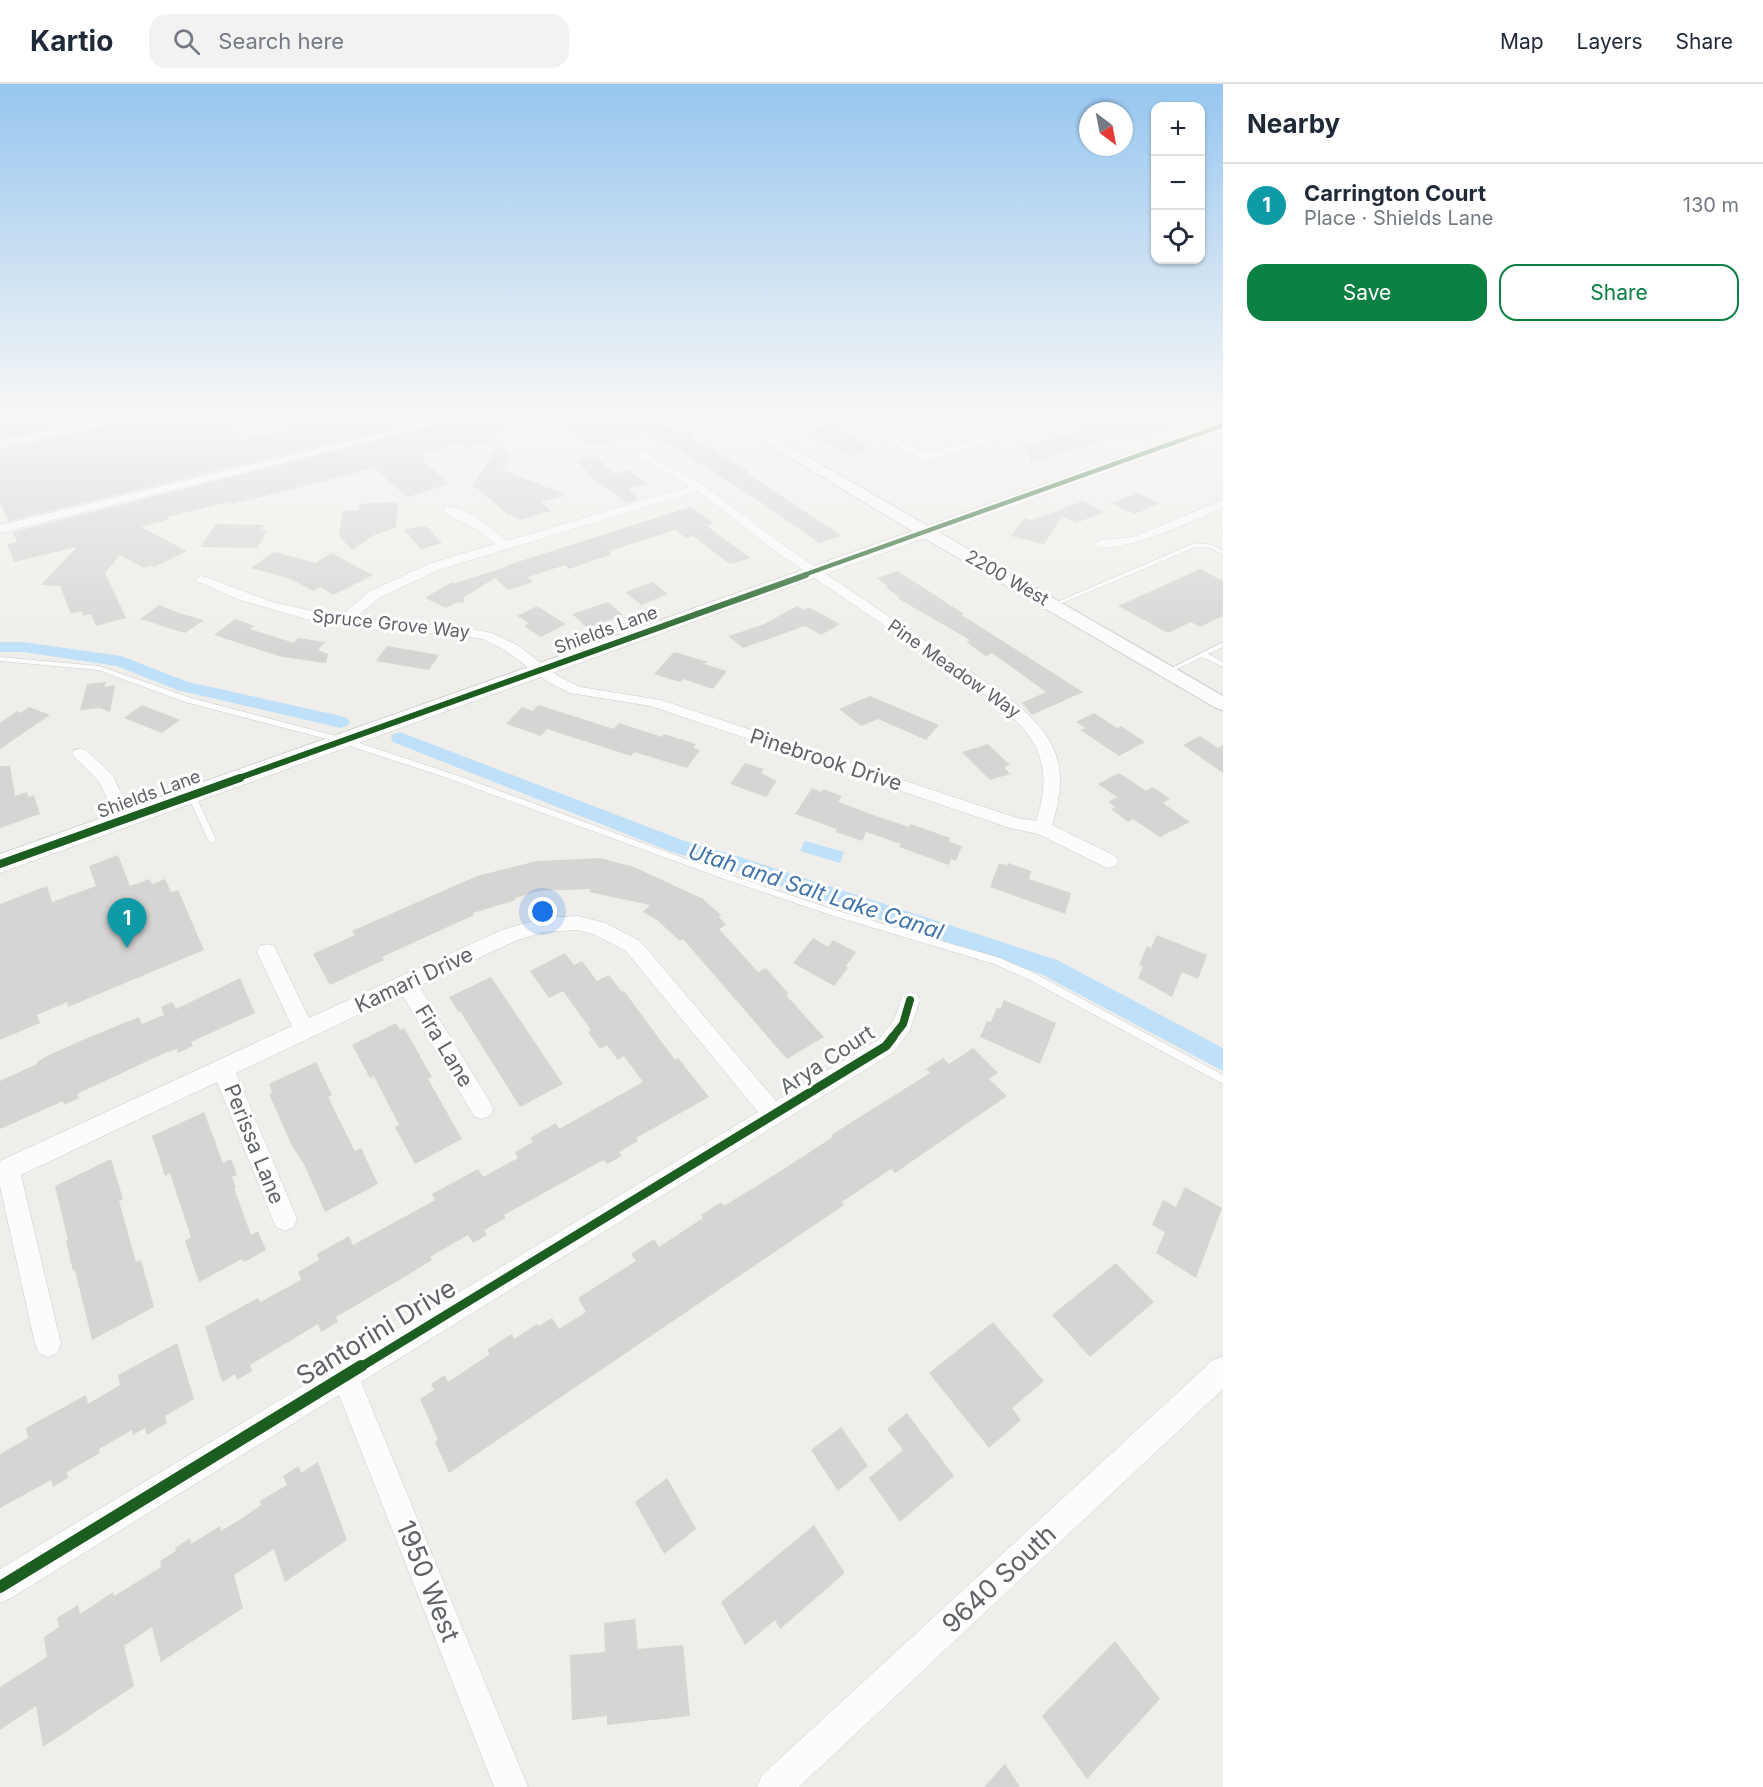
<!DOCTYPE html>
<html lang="en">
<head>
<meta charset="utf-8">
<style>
  :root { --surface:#fff; --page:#f2f2f3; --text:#1f2937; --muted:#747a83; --line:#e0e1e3; --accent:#0b8043 }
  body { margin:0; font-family:Inter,sans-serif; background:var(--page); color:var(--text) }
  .controls { position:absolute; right:18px; top:18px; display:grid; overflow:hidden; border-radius:12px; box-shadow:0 2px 4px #0004 }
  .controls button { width:54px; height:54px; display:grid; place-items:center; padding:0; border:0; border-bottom:2px solid var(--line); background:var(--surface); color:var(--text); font:30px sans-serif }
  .compass { position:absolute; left:1079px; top:18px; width:54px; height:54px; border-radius:50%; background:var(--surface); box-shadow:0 2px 4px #0004; rotate:148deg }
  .you { position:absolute; left:543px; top:828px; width:21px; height:21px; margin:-15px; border:4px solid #fff; border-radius:50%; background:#1a73e8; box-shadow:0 0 0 9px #1a73e833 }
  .badge { display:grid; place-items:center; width:39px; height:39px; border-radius:50%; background:var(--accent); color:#fff; font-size:20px; font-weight:700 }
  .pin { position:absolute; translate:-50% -50px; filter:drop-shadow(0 2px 3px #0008) }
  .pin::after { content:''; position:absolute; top:32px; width:21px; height:18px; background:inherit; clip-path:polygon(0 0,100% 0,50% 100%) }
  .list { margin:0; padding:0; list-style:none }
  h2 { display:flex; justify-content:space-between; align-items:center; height:78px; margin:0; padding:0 24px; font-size:26px }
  h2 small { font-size:20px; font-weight:400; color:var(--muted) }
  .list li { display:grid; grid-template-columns:39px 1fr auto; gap:18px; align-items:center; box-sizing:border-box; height:84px; padding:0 24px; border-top:2px solid var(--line) }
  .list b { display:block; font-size:22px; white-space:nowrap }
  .list p { margin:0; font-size:20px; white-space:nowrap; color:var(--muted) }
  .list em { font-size:20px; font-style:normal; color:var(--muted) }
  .actions { display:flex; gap:12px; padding:18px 24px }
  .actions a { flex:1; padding:14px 0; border:2px solid var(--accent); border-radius:18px; text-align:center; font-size:21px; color:var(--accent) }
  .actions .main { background:var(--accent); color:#fff }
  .icon { flex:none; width:33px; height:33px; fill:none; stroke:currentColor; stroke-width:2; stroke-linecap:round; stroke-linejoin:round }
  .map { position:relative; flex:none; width:1223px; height:1703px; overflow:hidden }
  header { display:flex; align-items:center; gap:36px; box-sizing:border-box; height:84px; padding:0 30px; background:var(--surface); border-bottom:2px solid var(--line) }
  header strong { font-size:28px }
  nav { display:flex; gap:33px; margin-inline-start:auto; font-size:21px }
  .search { width:420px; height:54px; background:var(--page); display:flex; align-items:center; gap:15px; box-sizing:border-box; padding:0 21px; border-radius:18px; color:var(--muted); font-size:22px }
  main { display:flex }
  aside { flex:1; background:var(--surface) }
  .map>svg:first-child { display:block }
  .water { fill:#bfe0f9 }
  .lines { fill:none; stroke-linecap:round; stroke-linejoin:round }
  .canal { fill:#bfe0f9; fill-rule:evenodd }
  .building { fill:#d6d5d3 }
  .service-casing { stroke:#cbcccc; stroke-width:1 }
  .minor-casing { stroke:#cbcccc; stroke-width:1 }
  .tertiary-casing { stroke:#cbcccc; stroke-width:2 }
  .secondary-casing { stroke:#cacacb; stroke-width:1 }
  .service { fill:#fdfcfc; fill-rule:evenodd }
  .minor { fill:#fdfcfc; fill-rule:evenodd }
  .tertiary { fill:#fdfcfc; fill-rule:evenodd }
  .secondary { fill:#fdfcfc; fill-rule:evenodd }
  .cycleway-far4-casing { stroke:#fff; stroke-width:7 }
  .cycleway-far3-casing { stroke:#fff; stroke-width:9 }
  .cycleway-far2-casing { stroke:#fff; stroke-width:11 }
  .cycleway-far1-casing { stroke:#fff; stroke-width:13 }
  .cycleway-casing { stroke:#fff; stroke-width:16 }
  .cycleway-far4 { stroke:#1b5e20; stroke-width:4.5 }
  .cycleway-far3 { stroke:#1b5e20; stroke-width:6 }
  .cycleway-far2 { stroke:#1b5e20; stroke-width:8 }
  .cycleway-far1 { stroke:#1b5e20; stroke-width:9 }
  .cycleway { stroke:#1b5e20; stroke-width:12 }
  .labels { text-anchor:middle; stroke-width:6; stroke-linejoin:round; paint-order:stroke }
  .far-street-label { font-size:18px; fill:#5f6368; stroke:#fff }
  .street-label { font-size:21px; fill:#5f6368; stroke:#fff }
  .water-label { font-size:22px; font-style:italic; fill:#4174aa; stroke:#fff }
  .near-street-label { font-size:26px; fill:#5f6368; stroke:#fff }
</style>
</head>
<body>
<header>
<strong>Kartio</strong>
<div class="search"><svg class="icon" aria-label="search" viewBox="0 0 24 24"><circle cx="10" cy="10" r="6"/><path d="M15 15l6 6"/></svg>Search here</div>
<nav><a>Map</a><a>Layers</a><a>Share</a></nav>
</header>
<main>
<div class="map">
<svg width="1223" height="1703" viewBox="0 0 1223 1703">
  <rect width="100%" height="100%" fill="#efeeea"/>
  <path class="water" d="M805,757L844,768L840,779L800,767Z"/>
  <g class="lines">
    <path class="canal" d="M0,558H23L121,572L188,598L341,632L347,634L350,638L347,642L341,644L177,606L117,582L23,568H0Z
      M400,648L682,756L740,773L1057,876L1223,964V987L1041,890L728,784L669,767L393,658L391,654L393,650Z"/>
  </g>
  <path class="building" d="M16,332H106L0,355V335Z
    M179,332H222L242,356L347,332H443L8,437L0,417V365L132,337L138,334L139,341Z
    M473,332H478L479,341L510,333L492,357L467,364L462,359L420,370L425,374L421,375L450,400L407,413L375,384L229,421L232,417L168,433L169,435L161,438L141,443L187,467L154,483L151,481L144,484L120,471L105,489L126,534L96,542L91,530L83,532L81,527L71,530L60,502L41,501L77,463L14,478L7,460L17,458L13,448Z
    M550,332H641L640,338L694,350L690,353L748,387L745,388L842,452L819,459L753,413L640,342V349L591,362Z
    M1125,332H1155L1177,341L1135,356L1120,350L1031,380L1027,367L1020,364L1052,354L1055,356L1106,336L1109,338Z
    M830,341L868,361L864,362L870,365L848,372L805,348Z
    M498,362L511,371L502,385L566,411L541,418L551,427L520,436L512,431L509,432L480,406L472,402Z
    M596,372L614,390L629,386L648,400L628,405L638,415L627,419L595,396L576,376Z
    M1138,409L1160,420L1134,430L1111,419Z
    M1083,417L1105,428L1076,439L1062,432L1044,460L1011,452L1024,434L1032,436Z
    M398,418L396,444L374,451L352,466L339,452L342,427L358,426L359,420Z
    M690,423L714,439L707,442L750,474L730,480L693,452L686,454L675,446L609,467L612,470L569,485L565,481L528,493L533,498L508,506L495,494L464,513V518L455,519L446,524L425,514L452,498L455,499L506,483L505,482Z
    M216,440L264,441L260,447H267L257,464L200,463Z
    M421,442L427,443L442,459L421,465L404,446Z
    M274,468L316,479L331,469L373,491L333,511L321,503L313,507L291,495L251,484Z
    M1200,485L1223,497V532L1200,543L1191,538L1168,549L1118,522Z
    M898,487L964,530L961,531L968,535L1083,608L1032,631L1022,619L1046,608L992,569L986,572L966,558L970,556L897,514L900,513L886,504L888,503L877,494Z
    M653,498L668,510L641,521L625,508Z
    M608,518L623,531L587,544L572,530Z
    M159,521L179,529L204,536L185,549L140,535Z
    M537,522L566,540L541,553L524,542L529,539L517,532Z
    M797,522L804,526L808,523L840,540L821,551L805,542L743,564L728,552L762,541Z
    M235,535L255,542L250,545L294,559L298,554L325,558L318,566L328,570L326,579L282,573L214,551Z
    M387,562L439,571L429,586L376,577Z
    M674,568L708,578L704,580L727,587L713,605L683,595L680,598L654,590Z
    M106,598L104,603L115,601L110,628L100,624L80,626L87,600Z
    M870,612L939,641L926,656L878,635L861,642L839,625Z
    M142,621L180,636L162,649L124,634Z
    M538,621L614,645L619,639L662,653L664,650L696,660L693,664L700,666L687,684L634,668L631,672L547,645L541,652L506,640L522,623L533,627Z
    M29,623L50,631L0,665V639L17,627L21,629Z
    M1094,629L1117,644L1121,642L1145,658L1119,672L1080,646L1085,644L1076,638Z
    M1200,652L1218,664L1223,661V689L1183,661Z
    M988,660L1010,681L1004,683L1010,690L990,696L962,668Z
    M745,679L764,685L761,689L777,697L766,713L730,700Z
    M0,682H10L15,712L27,708L28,713L34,711L40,730L0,744Z
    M1119,689L1146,707L1153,703L1170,715L1163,719L1190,738L1160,753L1133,735L1128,738L1111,725L1115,723L1108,718L1117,713L1098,700Z
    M812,704L821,708L823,705L842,712L838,718L876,732L909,743L911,740L950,754L949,758L962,762L956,777L951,775L949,781L899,763L901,760L866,748L862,757L836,748L837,745L795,730Z
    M118,771L130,802L150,795L152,800L165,795L171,808L178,806L204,866L68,923L67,918L37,931L40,939L0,956V820L47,802L52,818L96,802L89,782Z
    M600,774L634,783L703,815L721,831L719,833L726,841L719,845L758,888L766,884L789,910L786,911L824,953L787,975L683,855L680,857L657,836L643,828L650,821L589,808L591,805L539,807L515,814L516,816L473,829L474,831L382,873L384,876L330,901L313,870L355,851L352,847L477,792L537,777Z
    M999,779L1007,782L1008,779L1031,787L1029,795L1071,809L1065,830L990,803Z
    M1157,851L1207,871L1198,895L1182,888L1172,913L1138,894L1143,882L1139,881L1147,862L1151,864Z
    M813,854L828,863L833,856L856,868L846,882L848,884L834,902L793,879Z
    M565,869L574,881L582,877L597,897L609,891L622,908L624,907L675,976L678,974L709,1013L636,1054L638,1057L619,1068L622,1072L607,1080L604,1076L596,1080L504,1131L506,1134L484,1146L487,1151L473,1159L468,1151L430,1173L432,1176L408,1191L336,1233L338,1238L321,1248L318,1240L250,1281L252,1287L237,1296L235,1290L222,1298L205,1243L258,1214L260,1218L301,1196L298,1188L319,1176L317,1170L349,1152L353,1161L435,1116L432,1110L478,1085L483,1093L518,1074L515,1068L533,1058L530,1054L556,1039L559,1045L643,998L624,972L618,976L607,961L600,965L588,948L591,946L563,907L549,914L530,887Z
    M491,893L563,1000L520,1023L460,927L458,928L449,913Z
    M240,894L255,929L191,958L193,962L178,969L177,965L167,968L77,1010L79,1014L64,1021L63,1017L0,1045V997L37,980V978L49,971L85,955L139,933L142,940L164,931L161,923L172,918L176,925Z
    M1004,916L1056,939L1040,980L980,953L987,937L991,938L997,923L1000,925Z
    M396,939L400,946L404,944L432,993L428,995L462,1055L415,1080L395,1043L399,1041L374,992L370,994L352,961Z
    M973,964L998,989L989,995L1007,1012L895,1089L891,1085L842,1118L844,1121L449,1389L435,1358L438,1356L420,1315L434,1306L431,1300L445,1291L448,1298L490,1270L487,1266L512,1250L514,1255L537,1240L539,1242L552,1234L559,1245L586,1228L578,1214L636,1177L631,1170L654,1155L659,1163L703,1134L701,1131L721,1118L724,1122L765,1097L833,1053L831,1051L930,989L926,985L943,974L949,980Z
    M316,978L332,1011L328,1013L355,1067L361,1064L378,1100L325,1128L304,1080L293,1064L269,1010L272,1008L269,1000Z
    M204,1028L223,1079L231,1075L237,1091L232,1093L236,1103L234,1104L251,1151L258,1147L266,1166L244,1178L242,1175L199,1198L185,1157L191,1153L170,1089L165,1092L152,1052Z
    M111,1075L123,1115L119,1117L136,1178L141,1176L154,1223L92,1256L75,1186L73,1187L66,1157L68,1156L55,1102Z
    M1185,1103L1222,1124L1196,1194L1156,1169L1165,1148L1152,1141L1163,1116L1176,1123Z
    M1116,1179L1154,1218L1090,1273L1052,1231Z
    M993,1238L1044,1297L1012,1324L1021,1336L989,1364L929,1289Z
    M177,1259L194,1315L165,1332L167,1339L147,1351L145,1344L133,1351L132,1346L99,1365L100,1369L67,1388L68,1394L53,1403L51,1396L0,1424V1370L28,1354L26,1344L86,1311L88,1320L120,1301L118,1291Z
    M907,1329L954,1392L900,1438L869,1394L903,1366L887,1345Z
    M841,1343L868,1382L838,1407L811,1366Z
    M318,1378L347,1456L285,1498L274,1465L234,1491L243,1524L161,1578L152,1543L124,1562L134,1602L43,1663L36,1622L0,1646V1603L47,1573L44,1553L59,1543L57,1534L78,1521L80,1530L113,1508L114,1512L129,1503L161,1483L160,1477L176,1467L175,1464L190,1454L191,1460L220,1442L221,1447L241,1435L261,1421L260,1417L287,1401L283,1392L299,1382L301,1389Z
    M667,1394L696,1445L664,1470L635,1418Z
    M814,1441L845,1489L780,1545L775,1536L745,1561L721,1518Z
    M635,1535L638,1565L683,1561L690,1632L607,1641V1632L572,1636L570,1571L605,1568L604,1539Z
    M1115,1557L1160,1615L1087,1695L1042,1632Z
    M1005,1680L1020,1703H984Z"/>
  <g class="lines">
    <g class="service-casing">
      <path id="service" d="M1195,459L1213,461L1223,467V471L1210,464L1196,463L1055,522L1050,521Z
        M1223,558V563L1208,570L1223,578V583L1202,573L1169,589L1167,590L1164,588Z
        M0,573L99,582L191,614L344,654L456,691L733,792L835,826L1000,874L1034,889L1223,991V1000L1028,895L994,880L834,832L727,796L450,695L338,658L185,618L98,586L0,577Z
        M191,707L195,710L216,756L215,758L212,759L208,756L187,710Z"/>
    </g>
    <g class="minor-casing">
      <path id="minor" d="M117,332H137L132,335L0,363V357Z
        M453,332H471L0,449V441Z
        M758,332H774L742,343L737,340Z
        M839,332H852L926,370L1057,332H1073L925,377Z
        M1211,343L1223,347V354L1207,348L1206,346Z
        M641,367L704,401L783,461L1002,609C1054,648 1072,677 1052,741L1115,772L1118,777L1115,782L1109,784L1103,782L1038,750L1010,744L651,622L570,609L548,598L506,567L483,555L449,550L384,547L313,537L240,516L194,496L201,492L206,493L272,518L340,533L369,508L428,480L495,460L478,446L444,429V423C461,420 494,446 507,457L690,402L637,372L636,370ZM698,407L775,467L992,615C1037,651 1055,680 1036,737L1017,734L661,616L580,603L558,592L517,561L492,549L462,543L354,535L379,514L438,486Z
        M1223,416V424C1201,433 1111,476 1094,460L1100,456L1133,453Z
        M80,665L86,666L113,692L133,735L130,739H118L100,699L72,670L74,666Z
        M578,832L605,839L640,857L776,1017L878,956L894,936L903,910L910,908L917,910L920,916L910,946L894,968L361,1298L528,1703H494L339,1311L11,1514L0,1519V1485L758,1028L626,867L593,850L578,846L543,848L515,857L419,902L490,1018L493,1025L490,1032L482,1035L474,1032L402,910L236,989L297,1135L294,1143L285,1147L276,1143L217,998L21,1091L61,1260L57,1269L48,1273L39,1269L35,1260L0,1102V1077L292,942L257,868L260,862L267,860L274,862L309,934L502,846L543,834Z
        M1223,1272V1305L799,1703H757L762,1691L1213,1276Z"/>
    </g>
    <g class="tertiary-casing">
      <path id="tertiary" d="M722,332H737L1223,612V626L1216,624L902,441Z"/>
    </g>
    <g class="secondary-casing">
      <path id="secondary" d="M1223,337V346L0,789V770Z"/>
    </g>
    <use href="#service" class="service"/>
    <use href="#minor" class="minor"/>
    <use href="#tertiary" class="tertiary"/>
    <use href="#secondary" class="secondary"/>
    <g class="cycleway-far4-casing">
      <path id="cycleway-far4" d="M801,492L1223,341"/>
    </g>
    <g class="cycleway-far3-casing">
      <path id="cycleway-far3" d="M236,695L806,491"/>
    </g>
    <g class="cycleway-far2-casing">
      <path id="cycleway-far2" d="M0,780L240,694
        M892,954L903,940L910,916"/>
    </g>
    <g class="cycleway-far1-casing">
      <path id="cycleway-far1" d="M359,1284L886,962L893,953"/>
    </g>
    <g class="cycleway-casing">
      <path id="cycleway" d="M0,1503L361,1282"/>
    </g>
    <use href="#cycleway-far4" class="cycleway-far4"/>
    <use href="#cycleway-far3" class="cycleway-far3"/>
    <use href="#cycleway-far2" class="cycleway-far2"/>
    <use href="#cycleway-far1" class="cycleway-far1"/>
    <use href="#cycleway" class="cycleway"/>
  </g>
  <linearGradient id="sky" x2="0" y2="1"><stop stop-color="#97c6ef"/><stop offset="0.58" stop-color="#f8f7f6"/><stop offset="1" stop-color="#f8f7f6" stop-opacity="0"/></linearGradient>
  <rect width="1223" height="571" fill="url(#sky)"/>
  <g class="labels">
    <g class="far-street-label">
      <text transform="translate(1007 494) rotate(30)" y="6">2200 West</text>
      <text transform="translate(391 540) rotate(6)" y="6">Spruce Grove Way</text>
      <text transform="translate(606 546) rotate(-20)" y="6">Shields Lane</text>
      <text transform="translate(954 585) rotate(35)" y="6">Pine Meadow Way</text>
      <text transform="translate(149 710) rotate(-20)" y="6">Shields Lane</text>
    </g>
    <g class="street-label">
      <text transform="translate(826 676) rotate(18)" y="7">Pinebrook Drive</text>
      <text transform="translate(414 896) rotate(-25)" y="7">Kamari Drive</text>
      <text transform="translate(444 962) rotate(59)" y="7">Fira Lane</text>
      <text transform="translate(827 976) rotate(-33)" y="7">Arya Court</text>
      <text transform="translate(254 1060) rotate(68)" y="7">Perissa Lane</text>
    </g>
    <g class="water-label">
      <text transform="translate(816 807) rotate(18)" y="8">Utah and Salt Lake Canal</text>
    </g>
    <g class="near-street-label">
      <text transform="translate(376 1248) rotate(-31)" y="9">Santorini Drive</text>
      <text transform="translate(999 1495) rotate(-43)" y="9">9640 South</text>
      <text transform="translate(428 1497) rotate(68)" y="9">1950 West</text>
    </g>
  </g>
</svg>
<div class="controls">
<button>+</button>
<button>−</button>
<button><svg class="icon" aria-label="locate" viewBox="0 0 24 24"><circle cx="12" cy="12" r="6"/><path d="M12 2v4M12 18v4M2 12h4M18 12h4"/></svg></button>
</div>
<svg class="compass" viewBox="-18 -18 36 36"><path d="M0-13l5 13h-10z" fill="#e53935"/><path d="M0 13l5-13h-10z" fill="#747a83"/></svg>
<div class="you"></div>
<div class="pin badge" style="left:127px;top:864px;background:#0f9aa8">1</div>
</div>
<aside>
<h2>Nearby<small></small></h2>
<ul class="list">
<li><span class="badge" style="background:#0f9aa8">1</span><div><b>Carrington Court</b><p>Place · Shields Lane</p></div><em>130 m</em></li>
</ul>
<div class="actions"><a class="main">Save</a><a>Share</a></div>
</aside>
</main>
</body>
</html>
